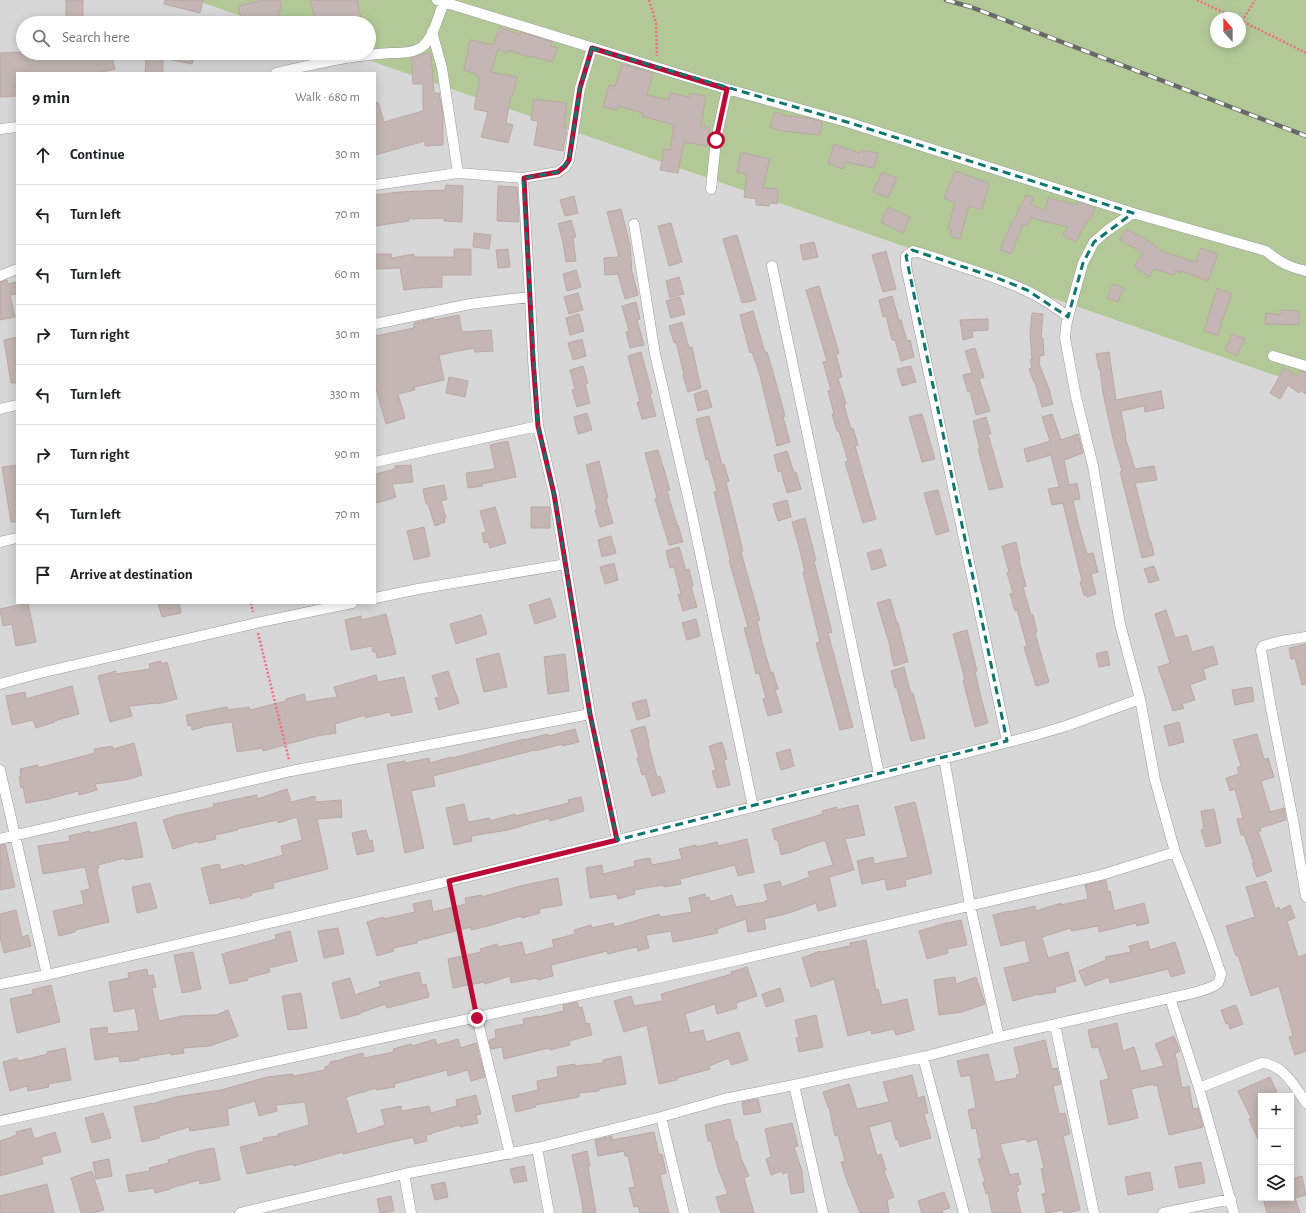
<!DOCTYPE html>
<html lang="en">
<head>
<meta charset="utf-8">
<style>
  :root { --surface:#fff; --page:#f2f2f2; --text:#202124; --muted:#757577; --line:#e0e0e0 }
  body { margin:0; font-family:"Alegreya Sans",sans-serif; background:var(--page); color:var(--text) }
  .controls { position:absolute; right:12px; bottom:12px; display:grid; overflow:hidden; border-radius:0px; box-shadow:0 2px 10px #0003 }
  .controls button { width:36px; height:36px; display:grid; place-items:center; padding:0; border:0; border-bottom:1px solid var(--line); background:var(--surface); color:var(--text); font:20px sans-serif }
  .compass { position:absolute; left:1210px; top:12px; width:36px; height:36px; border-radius:50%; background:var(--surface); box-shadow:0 2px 10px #0003; rotate:339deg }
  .stop { position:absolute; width:12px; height:12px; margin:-9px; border:3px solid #bb0a35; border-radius:50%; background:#fff }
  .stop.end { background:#bb0a35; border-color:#fff; box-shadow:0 1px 4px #0008 }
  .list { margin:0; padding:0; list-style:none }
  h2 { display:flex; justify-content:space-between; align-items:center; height:52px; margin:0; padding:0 16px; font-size:17px }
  h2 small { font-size:13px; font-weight:400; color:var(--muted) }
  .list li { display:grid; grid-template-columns:26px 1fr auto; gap:12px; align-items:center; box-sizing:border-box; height:60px; padding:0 16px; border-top:1px solid var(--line) }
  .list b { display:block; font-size:15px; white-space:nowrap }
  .list em { font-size:13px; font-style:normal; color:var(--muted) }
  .icon { flex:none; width:22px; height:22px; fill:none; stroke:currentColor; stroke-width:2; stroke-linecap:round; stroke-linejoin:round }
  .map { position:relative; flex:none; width:1306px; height:1213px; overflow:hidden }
  .search { position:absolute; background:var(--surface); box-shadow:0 2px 10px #0003; left:16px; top:16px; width:360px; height:44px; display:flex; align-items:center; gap:10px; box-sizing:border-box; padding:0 14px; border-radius:22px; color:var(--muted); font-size:15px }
  .panel { position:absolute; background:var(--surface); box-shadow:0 2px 10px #0003; left:16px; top:72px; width:360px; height:532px; border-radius:0px }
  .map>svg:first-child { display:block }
  .residential { fill:#d8d7d8; fill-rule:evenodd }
  .forest { fill:#b2c997; fill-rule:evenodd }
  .building { fill:#c3b6b4; stroke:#bca8a3 }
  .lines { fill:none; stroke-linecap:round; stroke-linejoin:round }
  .minor-casing { stroke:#9b9b9b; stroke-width:11 }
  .path { stroke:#f26b7e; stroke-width:2.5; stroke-dasharray:2 2; stroke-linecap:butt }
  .minor { stroke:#fff; stroke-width:10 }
  .rail-casing { stroke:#686868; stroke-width:4.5 }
  .rail { stroke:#fff; stroke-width:3; stroke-dasharray:9; stroke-linecap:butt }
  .route { stroke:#bb0a35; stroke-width:5 }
  .marked { fill:none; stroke:#0f766e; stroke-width:3; stroke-dasharray:8 5; stroke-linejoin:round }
</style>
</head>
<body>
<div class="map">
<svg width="1306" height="1213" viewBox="0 0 1306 1213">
  <rect width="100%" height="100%" fill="#ece5e0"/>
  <path class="residential" d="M0,0H527L1306,221V1213H0ZM23,23H369V53H23ZM17,73H375V603H17ZM1261,1096H1291V1198H1261Z"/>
  <path class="forest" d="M195,0H1306V386L348,53H369V23H261ZM1216,18H1240V42H1216Z"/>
  <path class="building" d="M66,0H83V23H66Z
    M165,0H203L200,13L164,4Z
    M264,0H280L282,10L278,11L281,23H242L238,6Z
    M310,0H357L362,23H316Z
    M500,27L520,35L521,32L552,42L551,46L557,47L553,62L530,56L529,57L508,50L507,53L498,49L491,72L517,77L513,95H511L506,123L513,125L508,143L481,137L488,112L474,109L480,77L476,76V74L464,70L470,40L493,45Z
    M23,52V53H111L115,69L98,73H17V96L0,97V53Z
    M163,53H195L192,64L162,58Z
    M431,53L434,93H439L443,115V145L425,146V141L375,155V103L378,102L384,122L423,111V84H413L411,58L423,54Z
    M146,59L163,60V73H145Z
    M622,64L653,73L647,95L669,100L670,93L690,97V93L706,96L701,125L710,127L707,146L684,142L678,173L660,170L664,149L670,150L674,125L642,116L643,113L618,106L617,110L603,107L609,85L615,86Z
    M534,99L567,103L564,127L567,128L563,151L534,145L538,121L531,120Z
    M775,112L787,116L809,118L822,122L820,135L782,131L770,127Z
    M834,144L860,153L861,150L878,153L874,168L845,162L843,169L828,164Z
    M741,152L770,159L763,188L778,189L777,204L770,203L769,206L756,205V199L744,197L747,174L737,172Z
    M955,171L989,183L982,210L969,206L960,239L950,236L952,230L948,229L955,203L944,198Z
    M882,172L897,178L888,198L873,192Z
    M446,185L463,186L462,222L444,221V218L408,219L409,221L375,226V195L400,192L445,190Z
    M498,186L517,187L519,222L497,221Z
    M1026,195L1034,198L1031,204L1045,211L1048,198L1078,205L1079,202L1095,208L1090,220L1088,219L1076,242L1063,235L1068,227L1031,218L1027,226L1023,224L1011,254L1000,250L1007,233Z
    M574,196L578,213L565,216L560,200Z
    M888,207L910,217L903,233L881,222Z
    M621,209L630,245L632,272L638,295L625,299L618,274L605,275L604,258L619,257L607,212Z
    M571,220L576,237L573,238L576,261L566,262L563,242L558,224Z
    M671,223L682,262L669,266L658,226Z
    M1126,229L1144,238L1164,252L1196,262L1201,248L1218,254L1208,281L1181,271V273L1176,271L1174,275L1154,269L1149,277L1134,266L1143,253L1120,240Z
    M474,233L491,235L489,249L473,247Z
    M737,235L756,300L742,303L723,239Z
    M814,242L818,257L803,260L800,245Z
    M454,249H471V275H442V287L420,288L404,290L400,268L375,269V254H391L392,258L414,254V257H454Z
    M508,249L510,267L498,268L496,250Z
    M886,251L896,289L883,292L872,255Z
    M576,270L581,287L567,291L563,274Z
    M679,277L684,294L670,298L666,281Z
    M7,280L8,284L17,282V294L10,295L15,317L0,320V282Z
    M1113,284L1124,288L1118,302L1107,298Z
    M819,286L839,353L836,355L842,377L838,378L846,404L844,405L851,429L853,428L858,445L855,446L876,519L863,523L845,462L848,461L839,431H837L832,414H834L828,391L831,390L823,362L827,361L806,290Z
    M1217,288L1232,294L1221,323L1218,335L1204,331Z
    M578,293L583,310L569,314L564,297Z
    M892,296L899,320H901L907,341L910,340L914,357L901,361L895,340H892L886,316L883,317L879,300Z
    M680,297L685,314L671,318L666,301Z
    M636,302L640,319L637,320L644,345L630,348L626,332L629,331L622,306Z
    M1280,310L1299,311V325L1265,324L1266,313L1280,315Z
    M753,311L765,352H767L773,372L785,416L783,417L790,442L777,446L759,372L752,352L750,353L740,315Z
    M1032,313L1043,314L1041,338H1043L1044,355L1040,356L1039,364L1049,389L1053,404L1042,407L1035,382H1034L1029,369L1032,368L1030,360L1032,359L1030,334Z
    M579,314L584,331L570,335L566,318Z
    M459,315L462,332L491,330L493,351L475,352L474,348L439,355L444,380L414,387L415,390L398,394L405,418L386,424L375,385V336L414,328V323L433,318L434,320Z
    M988,319V330L972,331L973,337L963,340L960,320Z
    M682,322L689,348L692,347L701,388L688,392L683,375L684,374L676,342L674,343L669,326Z
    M1232,334L1245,339L1237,356L1225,350Z
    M17,337V383H11L4,340Z
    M582,339L586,356L573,360L568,343Z
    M975,348L984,377L979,379L990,411L976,415L970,391L968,392L963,375L972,373L965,351Z
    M641,352L652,393L650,394L656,416L642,419L637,402H640L628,356Z
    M1109,352L1116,400L1161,391L1164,408L1145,412L1144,406L1121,411L1126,437H1125L1135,469L1154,466L1157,480L1135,483L1150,542L1151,541L1154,555L1142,558L1120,472L1122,471L1114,443L1103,393L1100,369H1099L1096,354Z
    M583,366L588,383L585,384L590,403L577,407L572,390L575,389L570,370Z
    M911,366L916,382L902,386L897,369Z
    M1284,368L1297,376L1301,371L1306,372V394L1300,390L1299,393L1288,385L1280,399L1270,393Z
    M449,377L468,381L465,397L446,393Z
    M707,390L712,407L698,411L694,394Z
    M587,413L592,430L578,434L574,417Z
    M922,414L935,459L922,462L909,417Z
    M1052,414L1061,440L1078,434L1083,453L1064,460L1069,485L1077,483L1080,499L1073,500L1078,523L1087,554L1093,553L1098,572L1091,574L1096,594L1087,597L1086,595H1084L1080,582L1082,581L1063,503L1052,505L1048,489L1059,487L1051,455L1027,462L1024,449L1050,441L1042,417Z
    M709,416L722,465L724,464L729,481L726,482L743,551L741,552L760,620L757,621L762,642L771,673L773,672L778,689L775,690L782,712L768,716L763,699L766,698L759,673L756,674L752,657L744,628L748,627L729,560L730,559L714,492L717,491L708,459L706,460L696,419Z
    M986,417L991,434H988L1003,487L989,490L978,449H980L973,421Z
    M508,441L516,477L482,484L483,486L468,488L466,473L495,469L490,445Z
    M658,450L670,490L667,491L677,525H678L683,542L669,545L655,499L657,498L645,453Z
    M787,451L794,473L796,472L801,489L787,493L781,471L778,472L774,455Z
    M599,461L608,498L606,499L613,523L600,527L595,510L597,509L586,465Z
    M17,465V522H11L2,467Z
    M411,465L413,482L392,484L396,497L377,503L375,497V474L395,469V466Z
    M444,485L447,499L441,501L446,518L444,519L445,522L435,526L428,504H426L423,489Z
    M938,490L949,531L936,535L924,493Z
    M787,500L791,517L778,521L773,504Z
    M495,507L506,543L490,548L488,542L484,543L482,533L486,532L480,511Z
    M531,507H550V528H531Z
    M805,518L816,560L814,561L832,632L828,633L853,727L840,730L816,643L820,642L803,572H805L799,547L792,522Z
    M424,527L430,556L414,560L407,531Z
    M611,536L616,553L602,557L598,540Z
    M1016,542L1020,559L1019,560L1026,586L1023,587L1031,615H1033L1037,632L1035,633L1049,682L1036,686L1024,647L1027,646L1017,610L1015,611L1010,594L1013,593L1007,573L1009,572L1002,546Z
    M679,547L686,570L689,569L693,586L691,587L697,607L683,611L678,594H681L674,567L670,568L666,551Z
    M881,549L886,566L872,570L867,553Z
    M614,563L618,580L605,584L600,567Z
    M1154,566L1159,580L1149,583L1144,569Z
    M550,598L556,617L535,624L529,605Z
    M890,599L897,623H898L908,662L894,666L890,649H891L877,603Z
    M28,603L36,642L16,646L12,624L3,626L0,609Z
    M158,603H179L181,613L162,617Z
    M1166,610L1175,638L1187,635L1192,652L1213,646L1218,664L1203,669L1206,679L1190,685L1195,700L1182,704L1184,708L1173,711L1158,667L1170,663L1155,614Z
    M386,614L396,654L377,658L376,652H373L372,646L351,650L345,620L361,616L362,620Z
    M481,615L487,634L456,644L450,624Z
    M696,619L700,636L687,640L682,623Z
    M967,630L977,671H975L980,694L988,723L975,727L963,680H965L953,634Z
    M1306,644V684L1302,685L1295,658L1291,659L1289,648Z
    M1107,651L1110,665L1099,667L1096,654Z
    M499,653L507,687L484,692L476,659Z
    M565,654L569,691L548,694L544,657Z
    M161,661V664L167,662L177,699L157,704V703L129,706L132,716L110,722L98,676L116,671V674L150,669L149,664Z
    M904,667L911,694L913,693L925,738L911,741L897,688H895L891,671Z
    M448,671L459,703L439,710L435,698L439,697L432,676Z
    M376,675L378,682L404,677L412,712L391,716L390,712L365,718V715L335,724L336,733L317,736L263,751L262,748L237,752L232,722L203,726V727L192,730L191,725L188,726L186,715L227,707L228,710L249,707L250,710L286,701V699L304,694L306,702L337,697L334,687Z
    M72,686L79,714L54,721L55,722L36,728L33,720L12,725L6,696L25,692L26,699Z
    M1252,687L1254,701L1235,705L1232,690Z
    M646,699L650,716L637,720L632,703Z
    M1179,722L1184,742L1169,746L1164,726Z
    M645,726L649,743H648L657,777L660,776L665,792L652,796L645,774L642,775L637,758L639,757L631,730Z
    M575,729L579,742L562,746V744L535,751V750L433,776L435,786L411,791L424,848L405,853L387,764L405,761L406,763L429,758L430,763L451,757L452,758L524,739V740L548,734L549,736Z
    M1257,734L1264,759L1268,758L1274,777L1261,781L1270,812L1284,808L1286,820L1260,828L1261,831H1258L1272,871L1257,877L1252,863H1254L1244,835H1241L1237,819L1243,818L1235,789L1230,791L1226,778L1239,774L1237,768L1241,766L1233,740Z
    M722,742L727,759L724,760L730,785L717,788L712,771L716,770L709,746Z
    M134,743L142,775L126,780L95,784L97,790L79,795L78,791L49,799L26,803L23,787L21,788L19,777H21L20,769L38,765V768L95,753L94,749L112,746L113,749Z
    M790,749L794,766L781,770L776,753Z
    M287,789L291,802L315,796L316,802L341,800L342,817L317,819L328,869L273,883L274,888L251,893L252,895L241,899L240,897L210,904L201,868L219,864L221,870L243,864L244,866L283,855L281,846L302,840L297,817L278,823L277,820L237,829L238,830L215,835L216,839L198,843V841L173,849L163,820L178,815L214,807L213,804L257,795V799Z
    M581,797L584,811L550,821L549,818L508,830L471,836L472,841L454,845L446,808L464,804L468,822L490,818V821L515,814V816L569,803L568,800Z
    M915,802L932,873L905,880L906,886L887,890L885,879L862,884L857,861L873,857L874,864L908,857L895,807Z
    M858,805L865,835L845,839L854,870L829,877L836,906L818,911L816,903L789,913L764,919L766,929L748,932L746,919L717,929L718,933L690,939L673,942L671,931L646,935L649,948L638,951L637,947L631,948L608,954L607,951L551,965L553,976L538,980L537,978L511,983L510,976L485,984L484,982L453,988L448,959L481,952L480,949L497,944L498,947L522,942L525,955L554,947L552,940L575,934L574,930L591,925V928L613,923L614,927L659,914L660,917L692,912L689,898L705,894L706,898L709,897L710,902L732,895L736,907L765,902V901L768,900L764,885L780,881L782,887L810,877L808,872L833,865L825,840L799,849V850L781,855L778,840H775L772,829L823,814L822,811L837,807V810Z
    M1214,809L1221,843L1206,847L1201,830L1204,829L1201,811Z
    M136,822L143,857L125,860V858L98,865L99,868L97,869L109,922L75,930V932L59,936L53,911L84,904L81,891L90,889L85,867L43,874L38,846L70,841L69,836L90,831V833Z
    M366,830L369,841L372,840L374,851L357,855L352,833Z
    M747,839L754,872L738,876L735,865L680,879L681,884L664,887L663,885L634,890L635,894L618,899L616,894L590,898L586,868L602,865L603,874L635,866L634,861L650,858L652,865L682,859L679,849L696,845V847L717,842L718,846Z
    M5,844L15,887L0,890V845Z
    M558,878L562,905L539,909L540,913L522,918L521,916L488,926L471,930V927L417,941V943L393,948L394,951L377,956L367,922L384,917V919L415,912L413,904L431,900L433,912L466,904L465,898L482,895V897L520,886Z
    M1106,880L1108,892L1110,891L1114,911L1144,903L1149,923L1137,926L1136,923L1099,932L1098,926L1071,931V928L1042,937L1048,958L1068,952L1076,981L1055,987L1056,992L1038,995V994L1013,1001L1004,968L1030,962L1025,940L1001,946L993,915L1009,911V912L1035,906L1036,911L1061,903V905L1088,899L1085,885Z
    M1266,881L1275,909L1279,907L1280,910L1290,905L1295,918L1287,921L1298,957L1306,954V1051L1295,1055L1289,1037L1293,1036L1279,986L1251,996L1238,955L1236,956L1226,926L1255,917L1246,887Z
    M150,883L157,908L137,913L132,887Z
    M16,910L22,937L28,935L31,946L4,953L0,937V914Z
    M961,920L967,945L947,949L948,953L927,959L919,931L946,923Z
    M338,928L344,954L324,958L318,931Z
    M290,931L297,961L269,968L270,972L247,978L248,980L230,984L222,954L276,939L275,935Z
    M866,940L876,990L878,989L882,1005L907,999L914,1030L896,1035L894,1029L872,1034L871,1030L848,1036L834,979L811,987L802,958L820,951L821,952L850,946V943Z
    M1148,941L1150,950L1175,942L1185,973L1171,977L1168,969L1110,983L1109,977L1085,986L1079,971L1106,960L1105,957L1131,952L1129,946Z
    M193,952L201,989L182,993L174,955Z
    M747,967L757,996L736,1003L737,1008L717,1014L715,1004L685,1014L690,1033L703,1030L706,1042L739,1032L748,1060L731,1065L729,1058L709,1066L710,1069L677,1078V1080L659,1084L647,1025L624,1032L614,1001L631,996L634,1006L663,1001L661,994L732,974L731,972Z
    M147,969L148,976L153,975L156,987L152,988L159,1021L182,1016L216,1015L228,1010L238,1036L210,1046L183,1048L184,1053L171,1055V1053L139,1058V1060L120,1062L119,1056L95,1060L90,1029L107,1027L108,1034L139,1031L135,1008L114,1012L109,982L129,978L128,973Z
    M419,972L422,985L426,984L429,997L387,1008L385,1004L360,1013V1014L341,1019L332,983L350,978L355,995L381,986L379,982Z
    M955,977L956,984L976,977L985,1004L962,1012L939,1015L934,980Z
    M51,985L60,1022L17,1033L10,999L33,994L32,990Z
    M780,988L784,1001L766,1007L762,994Z
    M301,993L307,1028L288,1030L282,996Z
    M577,1002L579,1008L582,1007L586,1024L589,1023L592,1035L569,1041L570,1045L550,1050L549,1048L504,1059L502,1047L491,1049L489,1040L496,1038L495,1030L524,1024L523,1019L538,1016V1017L564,1011L563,1005Z
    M1236,1005L1243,1024L1230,1029L1228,1023L1226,1024L1221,1010Z
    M816,1015L823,1047L799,1052L796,1038L799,1037L795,1020Z
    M1117,1023L1123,1051L1134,1047L1141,1071L1164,1066L1155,1044L1174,1036L1180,1051L1175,1053L1182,1088L1189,1086L1193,1109L1198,1108L1203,1127L1169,1135L1157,1085L1154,1086V1084L1131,1089L1138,1118L1109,1125L1100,1081L1109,1079L1098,1047L1092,1048L1088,1030Z
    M435,1039L437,1045L458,1039L461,1048L476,1043L485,1077L471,1081L468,1070L448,1076L447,1070L394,1084L395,1087L376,1090V1088L346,1097L357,1134L385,1125L381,1110L401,1106L402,1111L429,1106L431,1113L457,1106L456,1100L476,1095L481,1114L476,1115L478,1123L460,1127V1125L432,1133V1134L426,1135L427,1141L415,1144L413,1137L343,1154V1152L294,1166L293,1164L247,1174L240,1147L264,1141L263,1138L278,1136V1134L309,1125L305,1102L276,1105L277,1111L259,1116L255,1101L227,1109L229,1125L190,1131L189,1127L159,1136L160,1138L142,1142L134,1107L152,1103V1104L175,1097L221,1090L267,1077L293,1074L294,1076L325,1070V1067L330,1065V1062L344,1059V1058L363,1053L364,1058L394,1052L393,1049L411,1044L412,1046Z
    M1045,1040L1052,1069L1057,1068L1061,1084L1053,1086L1059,1114L1065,1113L1070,1134L1063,1136L1080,1210L1067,1213H1064L1063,1210L1046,1213L1042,1194L1046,1193L1041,1169L1044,1168L1037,1139L1027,1142L1026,1139L1000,1144L1010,1175L1018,1173L1021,1184L1017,1185L1019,1191L1016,1192L1021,1213H992L988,1193L986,1194L983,1182L985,1181L978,1159L982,1158L976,1128L972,1129L968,1110L976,1108L970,1075L961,1077L957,1061L988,1054L995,1082L1017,1078L1016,1075L1020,1074L1014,1048Z
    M65,1048L71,1080L48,1084L49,1087L28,1091L27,1086L10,1091L3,1062L17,1058L18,1061L48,1054L47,1052Z
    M621,1056L626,1084L599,1089V1091L579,1093V1097L535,1105L536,1107L516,1112L512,1096L538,1090L537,1081L558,1077L557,1067L575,1064V1066L603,1063V1060Z
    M912,1075L918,1098L924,1096L928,1113L924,1114L931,1138L900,1147L898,1139L896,1140L891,1121L869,1127L877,1156L881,1154L886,1170L884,1171L894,1197L887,1200L889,1213H860L847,1181L841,1162L845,1161L838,1135L835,1136L829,1107H828L823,1092L849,1084L857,1109L889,1102L883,1082Z
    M1270,1077L1277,1092L1268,1096H1261V1146L1249,1119L1251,1118L1238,1091Z
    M758,1099L761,1112L744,1115L742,1102Z
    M103,1113L111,1138L92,1143L85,1118Z
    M730,1119L735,1141H737L741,1158L749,1176L744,1178L754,1213H721L716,1197L728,1194L718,1169L711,1141H708L705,1125Z
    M792,1123L798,1146L794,1147L802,1171L804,1192L791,1194L788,1172L783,1174L782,1171L771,1175L766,1159L771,1157L765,1129Z
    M31,1128L34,1139L55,1132L61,1152L41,1157L43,1164L0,1176V1141L17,1135L16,1132Z
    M654,1132L659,1155L662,1154L666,1173L660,1175L669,1213H640L638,1206L634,1207L629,1188L635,1187L628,1156H625L624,1151L598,1156L595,1140L612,1136V1140Z
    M214,1148L220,1180L200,1184L199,1180L171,1188V1189L155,1193L154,1188L129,1192L126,1175L150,1171L149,1168L169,1163L168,1160L198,1151Z
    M587,1151L590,1166H588L596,1213H583L582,1202L572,1155Z
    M109,1159L112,1176L96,1179L93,1162Z
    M1201,1162L1205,1183L1179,1188L1175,1167Z
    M524,1166L527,1181L514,1183L510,1169Z
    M92,1171L104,1210L92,1213H81L71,1178Z
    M1150,1172L1153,1190L1128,1195L1125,1177Z
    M1302,1176L1306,1195L1295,1198L1300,1213H1267L1263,1198H1291V1179Z
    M445,1182L448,1197L435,1200L431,1185Z
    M47,1184L54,1213H0V1196Z
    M944,1192L950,1208L942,1210L943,1213H922L918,1201Z
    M391,1196L394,1211L380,1213L377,1199Z"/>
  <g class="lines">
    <g class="minor-casing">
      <path id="minor" d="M437,0L727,89L847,122L1133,213L1266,251C1279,262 1289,267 1306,271
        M432,32L442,68L458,173
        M276,73C314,64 352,55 391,53C401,53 415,53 423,46C434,36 438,16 444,2
        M0,129L17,127
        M523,178L558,172L565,167L569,160L580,88L592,48
        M375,185L458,173L523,178L530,297
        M711,189L716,140L727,89
        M634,224L655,354L691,510L753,807
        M772,266L879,774
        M0,276L17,269
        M375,324L470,304L530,297L533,359L538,426L554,494L590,714L617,840
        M1273,356L1306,366
        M0,409L17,405
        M375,462L538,426
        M0,542L17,538
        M375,598L418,589L566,564
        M1306,637L1281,641L1263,646L1261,650L1271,708L1293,820L1306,897
        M0,684L40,673L256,623L352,603
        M1140,699L1155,780L1175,852L1209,939L1221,974C1220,977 1220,980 1218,983C1210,990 1181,996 1170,998
        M1007,741L906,266V256L913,251C932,256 950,263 969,269C1005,281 1038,292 1068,317
        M944,758L970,905L999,1037
        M0,770L47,975
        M0,839L291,771L590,714
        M0,984L47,975L449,881L753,807L1032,736L1066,726L1140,699L1120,624L1093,466L1076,397L1065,338L1066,327L1068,317L1083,263L1094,242L1108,230L1133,213
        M477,1018L510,1154
        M1055,1025L1094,1213
        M923,1057L964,1213
        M794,1085L823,1213
        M1199,1088L1262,1063C1283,1064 1296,1088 1306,1103
        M661,1117L684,1213
        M0,1121L712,966L1101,875L1175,852
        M537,1148L549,1213
        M404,1174L411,1213
        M240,1213L404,1174L537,1148L661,1117L724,1099L794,1085L923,1057L999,1037L1170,998L1199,1088L1234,1213
        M1163,1213L1231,1199"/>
    </g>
    <path class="path" d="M649,0L656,23L657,56
      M1197,0L1236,18
      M1240,20L1306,53
      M1242,21L1255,0
      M251,603L253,612
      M258,633L289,760
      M451,891L475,1007"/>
    <use href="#minor" class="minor"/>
    <g class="rail-casing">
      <path id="rail" d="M946,0L971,7L1306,136"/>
    </g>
    <use href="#rail" class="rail"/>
  </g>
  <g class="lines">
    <path class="route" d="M477,1018L449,881L617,840L590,714L554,494L538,426L533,359L524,178L558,172L565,166L569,160L580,88L592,48L727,89L716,140"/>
  </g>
  <path class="marked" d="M592,48L847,122L1133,213L1094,242L1083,263L1068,317L1027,290L997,278L912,250L906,256L1007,741L617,840L590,714L554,494L538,426L523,178L558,172L569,160L580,88Z"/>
</svg>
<div class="controls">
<button>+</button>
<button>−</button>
<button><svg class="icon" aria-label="layers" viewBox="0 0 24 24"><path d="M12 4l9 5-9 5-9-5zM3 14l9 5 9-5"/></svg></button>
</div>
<svg class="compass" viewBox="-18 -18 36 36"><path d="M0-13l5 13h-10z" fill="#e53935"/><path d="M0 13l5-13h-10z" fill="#757577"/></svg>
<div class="stop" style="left:716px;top:140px"></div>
<div class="stop end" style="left:477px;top:1018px"></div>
<div class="search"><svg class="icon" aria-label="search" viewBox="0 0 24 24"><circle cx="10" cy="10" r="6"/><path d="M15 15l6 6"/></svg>Search here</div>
<section class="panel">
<h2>9 min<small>Walk · 680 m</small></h2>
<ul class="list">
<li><svg class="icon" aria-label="ahead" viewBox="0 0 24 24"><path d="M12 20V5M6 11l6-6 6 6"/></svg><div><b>Continue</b></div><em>30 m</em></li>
<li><svg class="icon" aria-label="left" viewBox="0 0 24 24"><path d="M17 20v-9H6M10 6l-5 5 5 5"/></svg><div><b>Turn left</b></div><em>70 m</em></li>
<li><svg class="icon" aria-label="left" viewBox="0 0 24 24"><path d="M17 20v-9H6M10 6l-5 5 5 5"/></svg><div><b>Turn left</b></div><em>60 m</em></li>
<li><svg class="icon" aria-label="right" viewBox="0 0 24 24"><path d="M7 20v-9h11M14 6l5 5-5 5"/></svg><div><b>Turn right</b></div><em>30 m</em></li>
<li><svg class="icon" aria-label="left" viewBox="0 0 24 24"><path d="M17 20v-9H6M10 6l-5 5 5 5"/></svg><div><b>Turn left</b></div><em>330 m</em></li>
<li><svg class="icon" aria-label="right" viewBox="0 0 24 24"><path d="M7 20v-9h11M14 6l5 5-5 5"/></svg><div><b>Turn right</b></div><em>90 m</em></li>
<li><svg class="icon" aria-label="left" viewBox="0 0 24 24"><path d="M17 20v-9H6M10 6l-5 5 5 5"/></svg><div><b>Turn left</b></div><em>70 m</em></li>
<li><svg class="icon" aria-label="arrive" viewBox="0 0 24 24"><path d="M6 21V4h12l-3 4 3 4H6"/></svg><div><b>Arrive at destination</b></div></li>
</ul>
</section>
</div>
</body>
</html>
